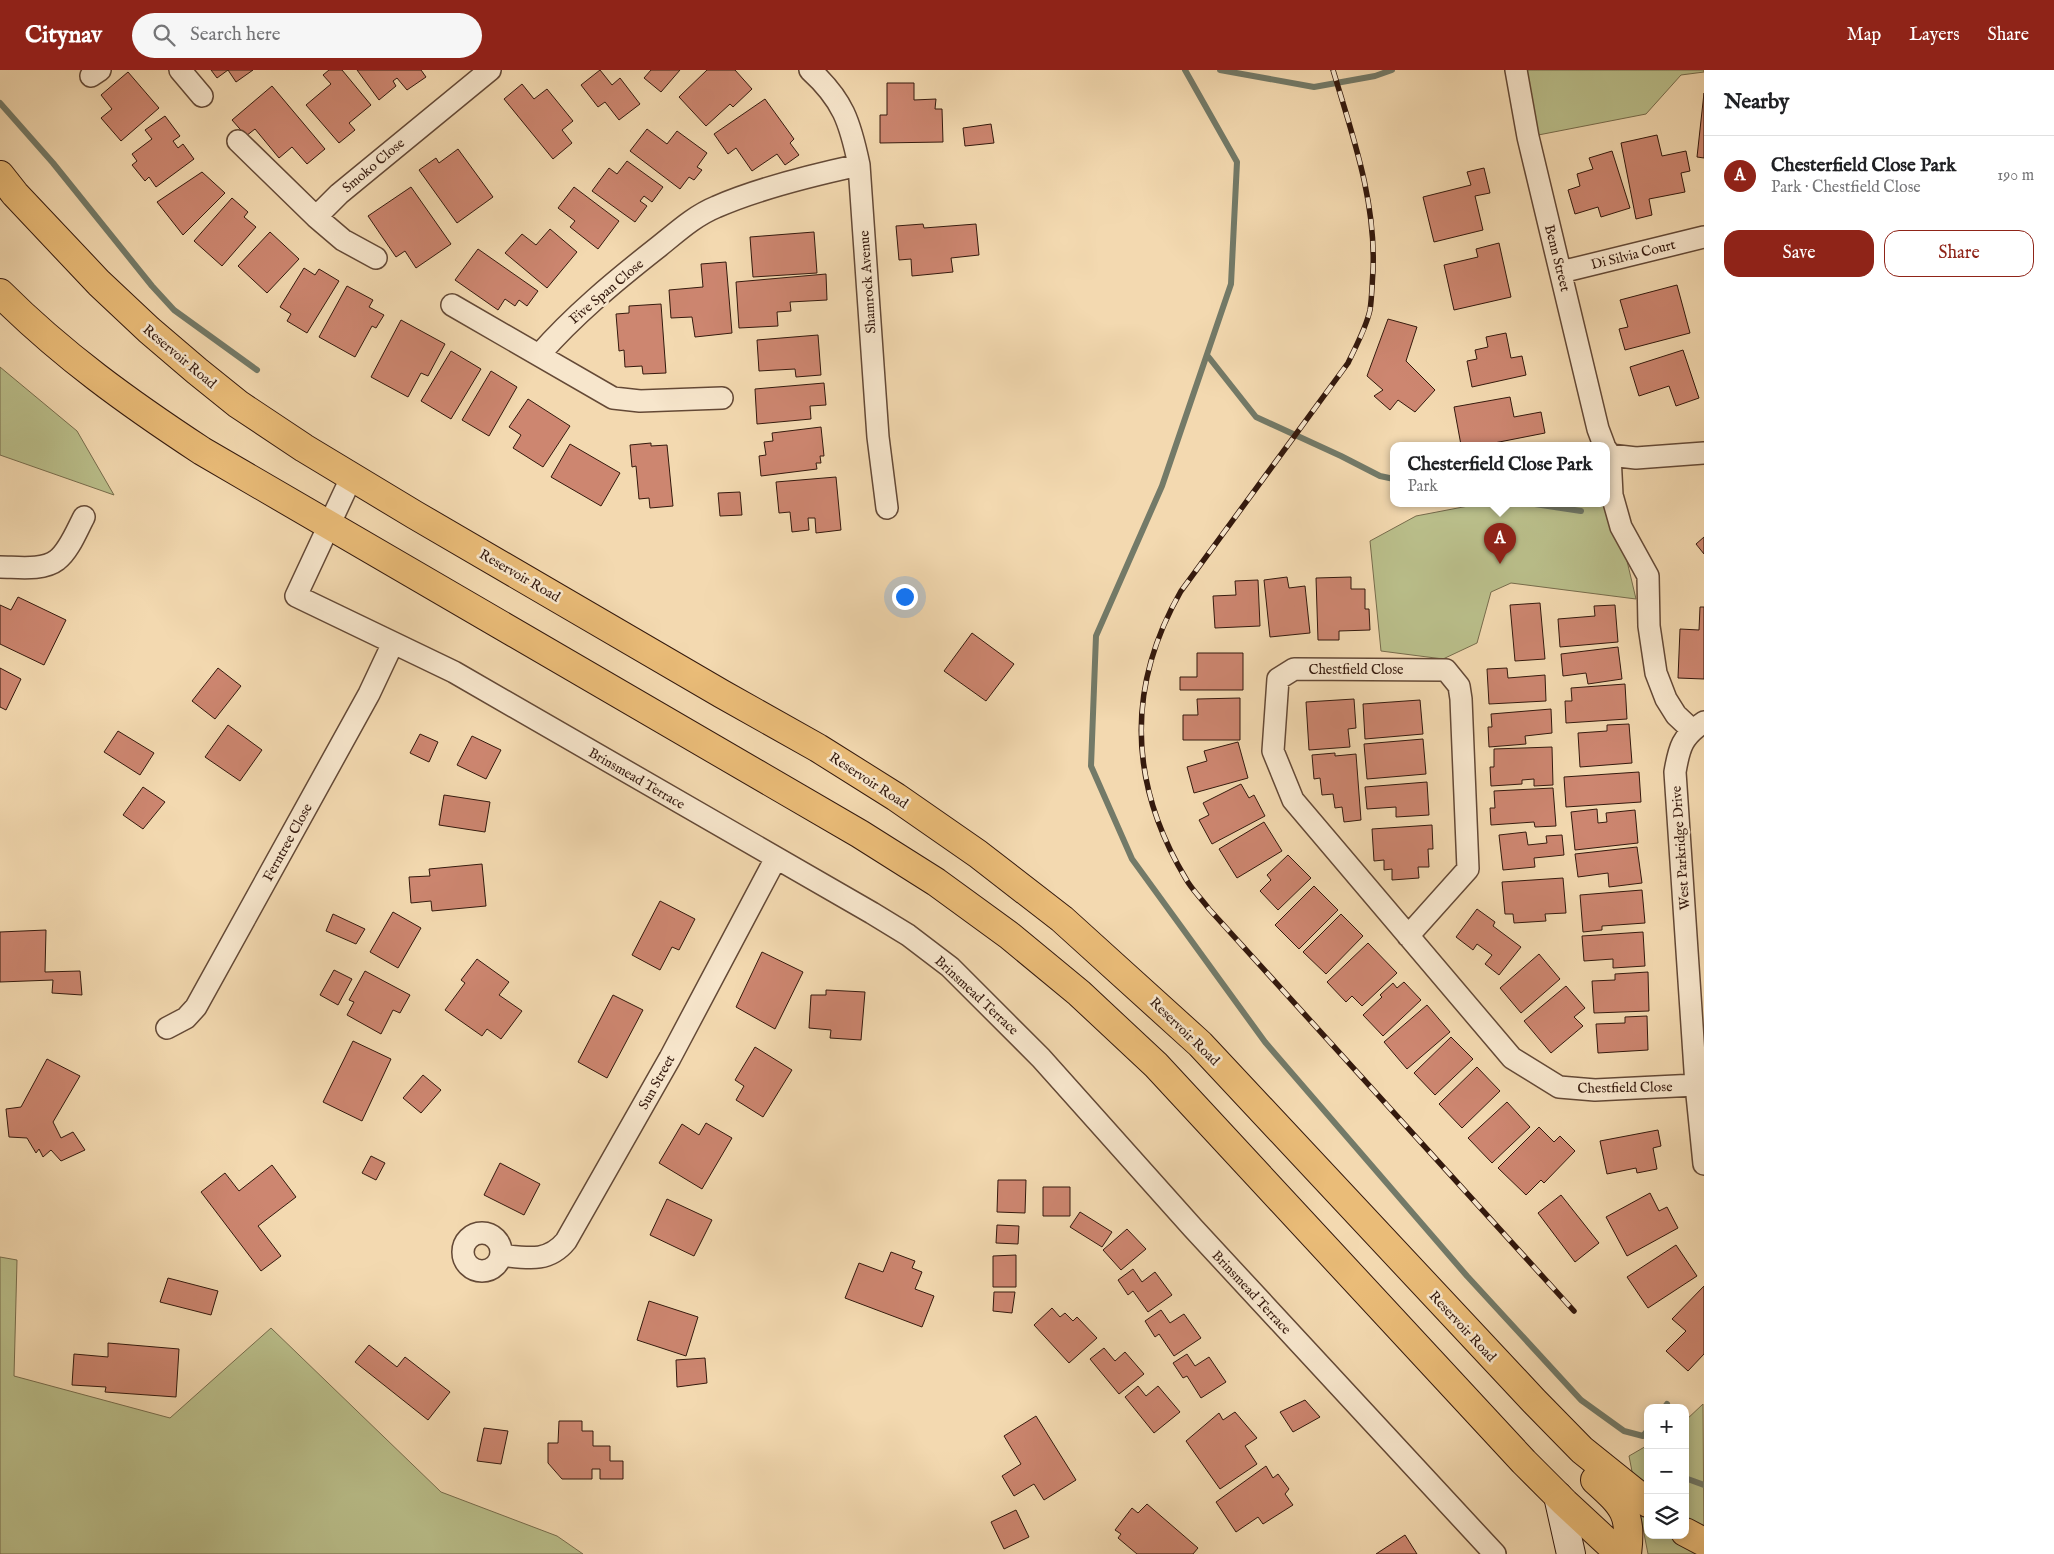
<!DOCTYPE html>
<html lang="en">
<head>
<meta charset="utf-8">
<style>
  :root { --surface:#fff; --page:#f6f6f6; --text:#202124; --muted:#757577; --line:#e0e0e0; --accent:#8f2418 }
  body { margin:0; font-family:"IM FELL English",serif; background:var(--page); color:var(--text) }
  .controls { position:absolute; right:15px; bottom:15px; display:grid; overflow:hidden; border-radius:10px; box-shadow:0 2px 12px #0003 }
  .controls button { width:45px; height:45px; display:grid; place-items:center; padding:0; border:0; border-bottom:1px solid var(--line); background:var(--surface); color:var(--text); font:25px sans-serif }
  .you { position:absolute; left:904px; top:526px; width:18px; height:18px; margin:-12px; border:4px solid #fff; border-radius:50%; background:#1a73e8; box-shadow:0 0 0 8px #1a73e833 }
  .badge { display:grid; place-items:center; width:32px; height:32px; border-radius:50%; background:var(--accent); color:#fff; font-size:16px; font-weight:700 }
  .pin { position:absolute; translate:-50% -41px; filter:drop-shadow(0 1px 2px #0008) }
  .pin::after { content:''; position:absolute; top:26px; width:18px; height:15px; background:inherit; clip-path:polygon(0 0,100% 0,50% 100%) }
  .popup { position:absolute; left:1390px; top:372px; width:220px; height:65px; box-sizing:border-box; display:grid; place-content:center; border-radius:10px; background:var(--surface); filter:drop-shadow(0 1px 4px #0005); font-size:16px; white-space:nowrap; color:var(--muted) }
  .popup b { font-size:19px; color:var(--text) }
  .popup::after { content:''; position:absolute; left:50%; top:100%; margin-left:-10px; border:10px solid transparent; border-top-color:var(--surface) }
  .list { margin:0; padding:0; list-style:none }
  h2 { display:flex; justify-content:space-between; align-items:center; height:65px; margin:0; padding:0 20px; font-size:21px }
  h2 small { font-size:16px; font-weight:400; color:var(--muted) }
  .list li { display:grid; grid-template-columns:32px 1fr auto; gap:15px; align-items:center; box-sizing:border-box; height:80px; padding:0 20px; border-top:1px solid var(--line) }
  .list b { display:block; font-size:19px; white-space:nowrap }
  .list p { margin:0; font-size:16px; white-space:nowrap; color:var(--muted) }
  .list em { font-size:16px; font-style:normal; color:var(--muted) }
  .actions { display:flex; gap:10px; padding:15px 20px }
  .actions a { flex:1; padding:11px 0; border:1px solid var(--accent); border-radius:15px; text-align:center; font-size:18px; color:var(--accent) }
  .actions .main { background:var(--accent); color:#fff }
  .icon { flex:none; width:28px; height:28px; fill:none; stroke:currentColor; stroke-width:2; stroke-linecap:round; stroke-linejoin:round }
  .map { position:relative; flex:none; width:1704px; height:1484px; overflow:hidden }
  header { display:flex; align-items:center; gap:30px; box-sizing:border-box; height:70px; padding:0 25px; background:var(--accent); color:#fff }
  header strong { font-size:24px }
  nav { display:flex; gap:28px; margin-inline-start:auto; font-size:18px }
  .search { width:350px; height:45px; background:var(--page); display:flex; align-items:center; gap:12px; box-sizing:border-box; padding:0 18px; border-radius:28px; color:var(--muted); font-size:19px }
  main { display:flex }
  aside { flex:1; background:var(--surface) }
  .map>svg:first-child { display:block }
  .green { fill:#babf8b; stroke:#776c4c }
  .lines { fill:none; stroke-linecap:round; stroke-linejoin:round }
  .stream { stroke:#737a68; stroke-width:6 }
  .building { fill:#cd8670; stroke:#34190d }
  .street-casing { stroke:#644936; stroke-width:24 }
  .secondary-casing { stroke:#34190d; stroke-width:30 }
  .primary-casing { stroke:#34190d; stroke-width:30 }
  .street { stroke:#f7e6cc; stroke-width:21 }
  .secondary { stroke:#f7e6cc; stroke-width:28 }
  .primary { stroke:#eabc78; stroke-width:28 }
  .rail-casing { stroke:#34190d; stroke-width:5.5 }
  .rail { stroke:#f7e6cc; stroke-width:4; stroke-dasharray:11; stroke-linecap:butt }
  .labels { text-anchor:middle; stroke-width:5; stroke-linejoin:round; paint-order:stroke }
  .street-label { font-size:14px; fill:#34190d; stroke:#f7e6cc }
</style>
</head>
<body>
<header>
<strong>Citynav</strong>
<div class="search"><svg class="icon" aria-label="search" viewBox="0 0 24 24"><circle cx="10" cy="10" r="6"/><path d="M15 15l6 6"/></svg>Search here</div>
<nav><a>Map</a><a>Layers</a><a>Share</a></nav>
</header>
<main>
<div class="map">
<svg width="1704" height="1484" viewBox="0 0 1704 1484">
  <rect width="100%" height="100%" fill="#f3d9b0"/>
  <filter id="stains"><feTurbulence type="fractalNoise" baseFrequency=".004" numOctaves="4"/><feColorMatrix values="0 0 0 0 .2 0 0 0 0 .09 0 0 0 0 .02 0 0 0 .5 -.17"/></filter>
  <radialGradient id="worn" r=".72"><stop offset=".6" stop-color="#630" stop-opacity="0"/><stop offset="1" stop-color="#630" stop-opacity=".3"/></radialGradient>
  <path class="green" d="M1521,0H1704V2L1681,5L1646,44L1528,67Z
    M0,297L77,361L114,425L0,385Z
    M1484,433H1606L1623,474L1636,529L1511,513L1491,522L1477,573L1443,589L1381,581L1370,471L1416,446Z
    M0,1187L17,1190L14,1306L170,1348L271,1258L441,1422L557,1466L583,1484H0Z
    M1703,1334L1704,1484H1648L1629,1386L1648,1375V1465H1685V1351Z"/>
  <g class="lines">
    <path class="stream" d="M1185,0L1237,92L1231,214L1162,416L1096,566L1091,696L1132,789L1265,972L1467,1206L1581,1330L1624,1361L1643,1366L1648,1360
      M1220,0L1314,17L1375,6L1392,0
      M0,33L53,93L152,216L174,240L257,300
      M1207,285L1256,347L1341,386L1380,406L1394,409
      M1528,433L1581,441
      M1664,1338L1667,1334
      M1685,1408L1704,1415"/>
  </g>
  <path class="building" d="M211,0H253L236,12L228,0L217,8Z
    M329,0H342L371,35L349,53L355,60L339,73L306,35L331,14L323,5Z
    M357,0H421L426,7L407,20L397,8L393,11L396,16L379,30Z
    M600,0L612,15L620,8L640,34L619,50L605,32L598,37L581,15Z
    M651,0H680L661,22L644,8Z
    M707,0H735L752,19L733,37L730,34L706,56L679,27Z
    M128,2L159,38L121,71L101,48L112,39L101,25Z
    M887,13H914V30L936,29L935,39H942L943,72L880,73V45H887Z
    M522,14L534,29L547,19L573,51L562,60L572,73L553,89L504,29Z
    M272,16L325,79L307,94L292,77L279,88L255,59L246,66L232,50Z
    M1704,23V88L1697,87Z
    M765,29L794,69L790,73L799,85L785,95L777,84L752,101L736,78L728,84L714,64Z
    M165,46L180,66L173,71L178,78L183,74L194,89L156,117L149,107L145,111L132,95L137,91L132,84L152,69L145,60Z
    M991,54L994,73L965,76L963,58Z
    M647,59L667,74L677,61L707,83L697,97L702,100L694,110L689,107L680,119L630,81Z
    M1657,65L1662,86L1686,81L1690,101L1681,103L1685,122L1649,129L1652,145L1636,149L1621,73Z
    M458,79L493,127L457,153L419,100L436,88L439,93Z
    M1612,81L1630,138L1601,147L1598,137L1575,144L1568,120L1580,116L1577,104L1593,99L1589,88Z
    M627,91L663,117L652,132L644,126L640,131L647,136L635,152L592,121L609,98L617,104Z
    M1484,98L1490,123L1475,126L1483,160L1434,172L1423,127L1471,115L1467,102Z
    M202,102L225,123L183,165L157,132Z
    M411,117L451,174L416,198L405,181L396,187L368,146Z
    M574,117L619,151L598,179L570,157L575,151L558,138Z
    M232,128L248,142L244,147L256,157L222,196L194,171Z
    M923,154L924,158L976,154L979,185L951,188L953,202L912,206L911,189L899,190L896,156Z
    M550,159L577,182L547,218L505,183L522,164L536,175Z
    M270,162L299,189L267,223L238,196Z
    M814,162L817,203L753,207L750,167Z
    M1499,173L1511,227L1454,240L1444,195L1478,187L1476,179Z
    M478,179L538,221L527,236L519,230L515,236L505,229L498,240L455,210Z
    M726,192L732,263L695,267L692,247L671,248L669,220L703,217L701,194Z
    M304,198L315,205L319,199L339,211L307,263L287,251L291,244L280,237Z
    M826,204L827,230L790,232L791,241L777,242L778,256L739,258L736,212Z
    M1677,215L1690,263L1625,280L1619,259L1628,257L1620,230Z
    M347,216L373,230L369,237L384,245L376,258L372,256L355,287L319,267Z
    M661,234L666,303L643,304L642,296L625,297L624,280L619,281L616,244L629,243V236Z
    M1388,249L1417,257L1406,291L1435,320L1415,342L1398,330L1390,340L1374,326L1383,320L1367,306Z
    M401,250L445,274L428,306L421,303L408,327L371,307Z
    M1506,263L1511,288L1522,286L1526,305L1472,317L1467,291L1477,289L1475,280L1488,277L1486,267Z
    M818,265L821,305L796,307L795,299L759,301L757,270Z
    M1683,280L1699,328L1676,336L1669,316L1639,326L1630,297Z
    M451,281L481,299L451,349L421,331Z
    M491,301L517,317L489,366L462,350Z
    M824,313L826,335L810,336L811,349L757,354L755,319Z
    M1510,327L1514,347L1541,342L1545,363L1484,375H1461L1454,337Z
    M528,329L570,356L543,397L513,378L521,365L509,357Z
    M821,357L824,386H820L821,393H816L817,399L761,406L759,386L766,385L764,372L773,371L772,363Z
    M651,373V376L667,375L673,436L650,438L649,428L639,429L636,396L632,397L630,375Z
    M570,374L620,403L601,436L551,407Z
    M836,407L841,460L816,463L815,448H808L809,460L792,462L790,442L779,443L776,412Z
    M740,422L742,445L720,446L718,423Z
    M1704,467V484L1696,474Z
    M1287,507L1289,518L1305,516L1310,563L1270,567L1264,510Z
    M1351,507V519H1365V539H1369L1370,560L1339,561V570H1318L1316,508Z
    M1258,510L1260,556L1215,558L1213,526L1236,525L1235,511Z
    M18,527L66,550L44,595L0,574V535L11,540Z
    M1540,533L1545,589L1515,591L1510,535Z
    M1615,535L1618,572L1560,577L1558,549L1595,546L1594,536Z
    M1700,537H1704V609L1678,608L1680,559L1699,560Z
    M972,563L1014,594L986,631L944,601Z
    M1618,577L1622,609L1588,614L1586,603L1563,606L1561,584Z
    M1197,583H1243V620H1180V607H1197Z
    M0,598L21,609L6,640L0,637Z
    M218,598L241,616L215,649L192,631Z
    M1507,598L1508,608L1545,605L1546,631L1489,634L1487,599Z
    M1625,614L1627,649L1566,653L1565,631H1572L1571,618Z
    M1240,628V670H1183V645H1198L1197,629Z
    M1354,629L1356,658L1348,659L1350,677L1309,680L1306,632Z
    M1420,630L1423,664L1365,669L1363,634Z
    M1551,639L1552,663L1525,666L1526,674L1489,677L1488,657H1492L1491,644Z
    M1629,654L1632,693L1580,697L1578,663L1607,661V655Z
    M228,655L262,680L240,711L205,687Z
    M118,661L154,683L140,705L104,682Z
    M420,664L438,672L429,692L410,683Z
    M472,666L501,680L486,709L457,695Z
    M1423,669L1426,704L1367,709L1364,674Z
    M1238,672L1248,708L1194,723L1187,697L1207,691L1204,681Z
    M1552,677L1553,715L1534,716V709L1522,710V714L1491,716L1490,697H1494V679Z
    M1335,683V686L1356,684L1361,750L1344,752L1342,737L1335,738L1333,724L1322,725L1320,708L1314,709L1312,685Z
    M1639,702L1641,732L1566,737L1564,707Z
    M1427,712L1429,745L1396,747V737L1367,739L1365,717Z
    M1241,714L1249,728L1254,725L1265,746L1212,774L1199,750L1209,745L1203,733Z
    M143,717L165,732L143,759L123,745Z
    M1553,718L1556,756L1535,757L1534,752L1491,755L1490,738H1495L1494,721Z
    M444,725L490,732L485,762L439,755Z
    M1597,739L1598,753L1607,752L1606,743L1635,740L1638,773L1575,780L1571,742Z
    M1264,752L1282,781L1237,808L1219,779Z
    M1432,755L1433,779H1428L1429,797H1418L1419,808L1392,810V799L1384,800V790L1374,791L1372,759Z
    M1526,762L1528,775L1547,773L1546,766L1562,765L1564,785L1534,788L1535,797L1503,800L1499,765Z
    M1637,777L1642,813L1609,817L1608,803L1578,807L1575,784Z
    M1288,785L1311,808L1278,840L1260,821L1271,810L1267,805Z
    M482,794L486,836L432,841L431,831L411,833L409,807L430,806L429,799Z
    M1563,808L1566,843L1545,844L1546,851L1514,853L1513,844H1505L1502,812Z
    M1314,816L1338,840L1299,879L1275,855Z
    M1642,820L1645,853L1602,856V860L1583,862L1580,825Z
    M660,831L695,849L679,880L672,877L660,900L632,885Z
    M1477,839L1495,852L1493,856L1521,877L1499,905L1485,894L1492,885L1477,874L1473,880L1456,867Z
    M393,842L421,858L398,898L370,882Z
    M333,844L365,859L356,874L326,861Z
    M1341,844L1363,866L1326,904L1303,882Z
    M46,860L45,902L80,901L82,925L52,923L53,910L0,912V862Z
    M1643,862L1645,896L1613,898V889L1584,891L1582,866Z
    M1368,873L1397,903L1362,936L1352,926L1346,932L1327,912Z
    M762,882L803,902L775,959L736,937Z
    M1539,884L1560,909L1521,943L1500,918Z
    M477,889L509,912L499,925L522,941L501,969L487,959L482,966L445,940L465,913L461,910Z
    M334,900L352,909L338,935L320,925Z
    M365,901L410,925L400,943L393,940L381,964L347,945L354,932L349,930Z
    M1648,902L1649,941L1594,943L1592,911L1615,910V904Z
    M1404,912L1421,930L1383,966L1363,945L1382,927L1380,925L1393,913L1397,918Z
    M1566,916L1585,938L1574,947L1583,956L1551,983L1524,951Z
    M826,920L865,922L861,970L830,968L831,960L809,958L811,925H826Z
    M613,925L643,940L607,1008L578,992Z
    M1427,935L1450,962L1407,999L1384,972Z
    M1647,946L1648,980L1598,983L1596,954L1625,953V947Z
    M1451,967L1473,989L1435,1025L1414,1003Z
    M353,971L391,989L362,1051L323,1032Z
    M755,977L792,1000L763,1047L736,1030L744,1016L735,1010Z
    M47,989L80,1006L53,1052L61,1068L73,1062L85,1080L61,1091L51,1080L43,1087L39,1079L36,1083L27,1068L9,1067L6,1039L21,1037Z
    M1477,997L1500,1021L1462,1058L1439,1034Z
    M423,1005L441,1020L421,1043L403,1028Z
    M1507,1032L1530,1057L1492,1093L1468,1068Z
    M706,1053L732,1068L702,1119L659,1093L682,1054L699,1065Z
    M1539,1057L1554,1072L1560,1066L1575,1081L1544,1113L1541,1110L1526,1125L1498,1098Z
    M1658,1060L1661,1076L1653,1078L1657,1099L1637,1103L1636,1098L1607,1104L1600,1071Z
    M371,1086L385,1093L376,1110L362,1103Z
    M500,1093L540,1114L524,1145L484,1125Z
    M272,1095L296,1127L258,1156L281,1186L261,1201L201,1122L225,1103L239,1121Z
    M998,1110H1026L1025,1143L997,1142Z
    M1043,1117H1070V1146H1043Z
    M1650,1123L1659,1141L1667,1137L1678,1158L1627,1186L1606,1147Z
    M1561,1125L1599,1173L1575,1192L1538,1143Z
    M667,1129L712,1150L694,1186L650,1165Z
    M1080,1142L1112,1162L1102,1177L1070,1157Z
    M997,1155L1019,1156L1018,1174L996,1173Z
    M1127,1159L1146,1179L1121,1200L1103,1180Z
    M1676,1175L1697,1206L1648,1238L1627,1207Z
    M891,1182L915,1191L912,1198L922,1202L915,1219L934,1226L922,1257L845,1228L859,1193L883,1202Z
    M1016,1185V1217H993V1186Z
    M1133,1199L1142,1212L1155,1202L1172,1225L1148,1242L1133,1221L1128,1225L1118,1210Z
    M168,1208L218,1221L211,1245L160,1232Z
    M1704,1216V1284L1688,1301L1666,1281L1686,1261L1672,1249Z
    M994,1222H1015L1012,1243L993,1241Z
    M649,1231L698,1247L686,1286L637,1270Z
    M1052,1238L1060,1247L1065,1243L1073,1251L1077,1247L1097,1268L1069,1293L1034,1255Z
    M1161,1240L1170,1253L1184,1244L1201,1268L1174,1286L1159,1264L1155,1267L1145,1251Z
    M108,1273L179,1279L176,1327L105,1322L106,1317L72,1315L74,1284L108,1287Z
    M369,1275L397,1297L405,1287L450,1322L428,1350L355,1292Z
    M1104,1278L1115,1291L1125,1282L1144,1304L1119,1324L1090,1289Z
    M1187,1284L1195,1296L1209,1287L1226,1312L1201,1328L1187,1306L1183,1308L1173,1293Z
    M705,1288L707,1313L677,1317L676,1290Z
    M1138,1316L1146,1326L1158,1316L1180,1342L1154,1363L1125,1327Z
    M1305,1330L1320,1347L1293,1362L1280,1342Z
    M1235,1342L1257,1368L1245,1376L1257,1394L1220,1419L1186,1371L1219,1343L1223,1350Z
    M1036,1346L1076,1410L1044,1430L1034,1414L1014,1426L1002,1406L1021,1394L1004,1366Z
    M559,1351H582V1361H593V1376H610V1391H623V1409H600V1399H592V1409H562L548,1393V1373H558Z
    M484,1358L508,1361L501,1394L477,1391Z
    M1266,1396L1273,1408L1278,1404L1289,1419L1285,1424L1293,1435L1263,1454L1258,1447L1236,1462L1216,1432Z
    M1147,1434L1198,1478L1193,1484H1137L1118,1468L1121,1464L1115,1460L1132,1438L1138,1443Z
    M1016,1440L1029,1467L1004,1479L991,1452Z
    M1405,1465L1417,1484H1376Z"/>
  <g class="lines">
    <g class="street-casing">
      <path id="street" d="M180,0L202,26
        M810,0C843,30 850,52 859,95L878,367L887,438
        M1516,0L1528,67L1598,359L1604,375
        M91,6L100,0
        M238,71L316,147L343,170L376,188
        M316,147L339,124L490,0
        M1561,202L1704,167
        M452,235L613,328L640,331L722,328
        M539,285C574,245 615,211 657,178C676,163 694,146 716,137C759,118 813,105 859,95
        M1606,379L1610,385L1612,425L1621,457L1648,506L1649,556L1656,603L1666,629L1676,645L1692,660
        M1610,385L1636,388L1704,383
        M352,406L296,526L454,602L872,843L908,865L950,897L1041,988L1193,1158L1495,1484
        M0,497C17,497 43,501 57,490C69,481 77,460 84,447
        M1704,652C1682,666 1679,678 1675,702L1696,1015L1704,1094
        M1408,866L1468,799L1461,629L1459,616L1446,600L1294,599L1278,609L1273,681L1293,730L1512,988L1559,1017L1595,1020L1696,1015
        M167,958L186,948L196,937L369,624L393,573
        M463 1182a19 19 0 1 1 38 0a19 19 0 1 1-38 0Z
        M501,1185C527,1188 548,1193 566,1171L670,988L776,788"/>
    </g>
    <g class="secondary-casing">
      <path id="secondary" d="M1558,1426L1571,1484"/>
    </g>
    <g class="primary-casing">
      <path id="primary" d="M0,105L15,124L99,213L149,260L197,301L238,334L304,378L415,445L722,624L818,678L896,727L978,784L1062,849L1200,974L1534,1331L1582,1380L1648,1433
        M0,223C62,285 129,333 202,381L860,764L936,812L1010,866L1079,923L1156,995L1524,1392L1565,1433L1620,1484
        M1595,1410C1624,1436 1632,1444 1627,1484
        M1685,1462L1704,1472"/>
    </g>
    <use href="#street" class="street"/>
    <use href="#secondary" class="secondary"/>
    <use href="#primary" class="primary"/>
    <g class="rail-casing">
      <path id="rail" d="M1333,0C1353,67 1376,131 1373,201C1372,214 1372,227 1370,240C1366,258 1356,276 1348,293L1181,521C1126,617 1129,714 1186,809C1192,820 1202,829 1209,839L1574,1241"/>
    </g>
    <use href="#rail" class="rail"/>
  </g>
  <g class="labels">
    <g class="street-label">
      <text transform="translate(373 95) rotate(-40)" y="5">Smoko Close</text>
      <text transform="translate(1633 184) rotate(-14)" y="5">Di Silvia Court</text>
      <text transform="translate(1558 188) rotate(76)" y="5">Benn Street</text>
      <text transform="translate(867 212) rotate(-94)" y="5">Shamrock Avenue</text>
      <text transform="translate(606 221) rotate(-40)" y="5">Five Span Close</text>
      <text transform="translate(180 286) rotate(40)" y="5">Reservoir Road</text>
      <text transform="translate(520 505) rotate(30)" y="5">Reservoir Road</text>
      <text x="1356" y="604">Chestfield Close</text>
      <text transform="translate(637 708) rotate(30)" y="5">Brinsmead Terrace</text>
      <text transform="translate(869 710) rotate(33)" y="5">Reservoir Road</text>
      <text transform="translate(287 772) rotate(-61)" y="5">Ferntree Close</text>
      <text transform="translate(1680 778) rotate(-94)" y="5">West Parkridge Drive</text>
      <text transform="translate(977 925) rotate(43)" y="5">Brinsmead Terrace</text>
      <text transform="translate(1185 961) rotate(44)" y="5">Reservoir Road</text>
      <text transform="translate(656 1012) rotate(-61)" y="5">Sun Street</text>
      <text transform="translate(1625 1017) rotate(-1)" y="5">Chestfield Close</text>
      <text transform="translate(1252 1222) rotate(47)" y="5">Brinsmead Terrace</text>
      <text transform="translate(1463 1256) rotate(47)" y="5">Reservoir Road</text>
    </g>
  </g>
  <rect width="100%" height="100%" filter="url(#stains)"/>
  <rect width="100%" height="100%" fill="url(#worn)"/>
</svg>
<div class="controls">
<button>+</button>
<button>−</button>
<button><svg class="icon" aria-label="layers" viewBox="0 0 24 24"><path d="M12 4l9 5-9 5-9-5zM3 14l9 5 9-5"/></svg></button>
</div>
<div class="you"></div>
<div class="pin badge" style="left:1500px;top:494px">A</div>
<div class="popup"><b>Chesterfield Close Park</b>Park</div>
</div>
<aside>
<h2>Nearby<small></small></h2>
<ul class="list">
<li><span class="badge">A</span><div><b>Chesterfield Close Park</b><p>Park · Chestfield Close</p></div><em>190 m</em></li>
</ul>
<div class="actions"><a class="main">Save</a><a>Share</a></div>
</aside>
</main>
</body>
</html>
